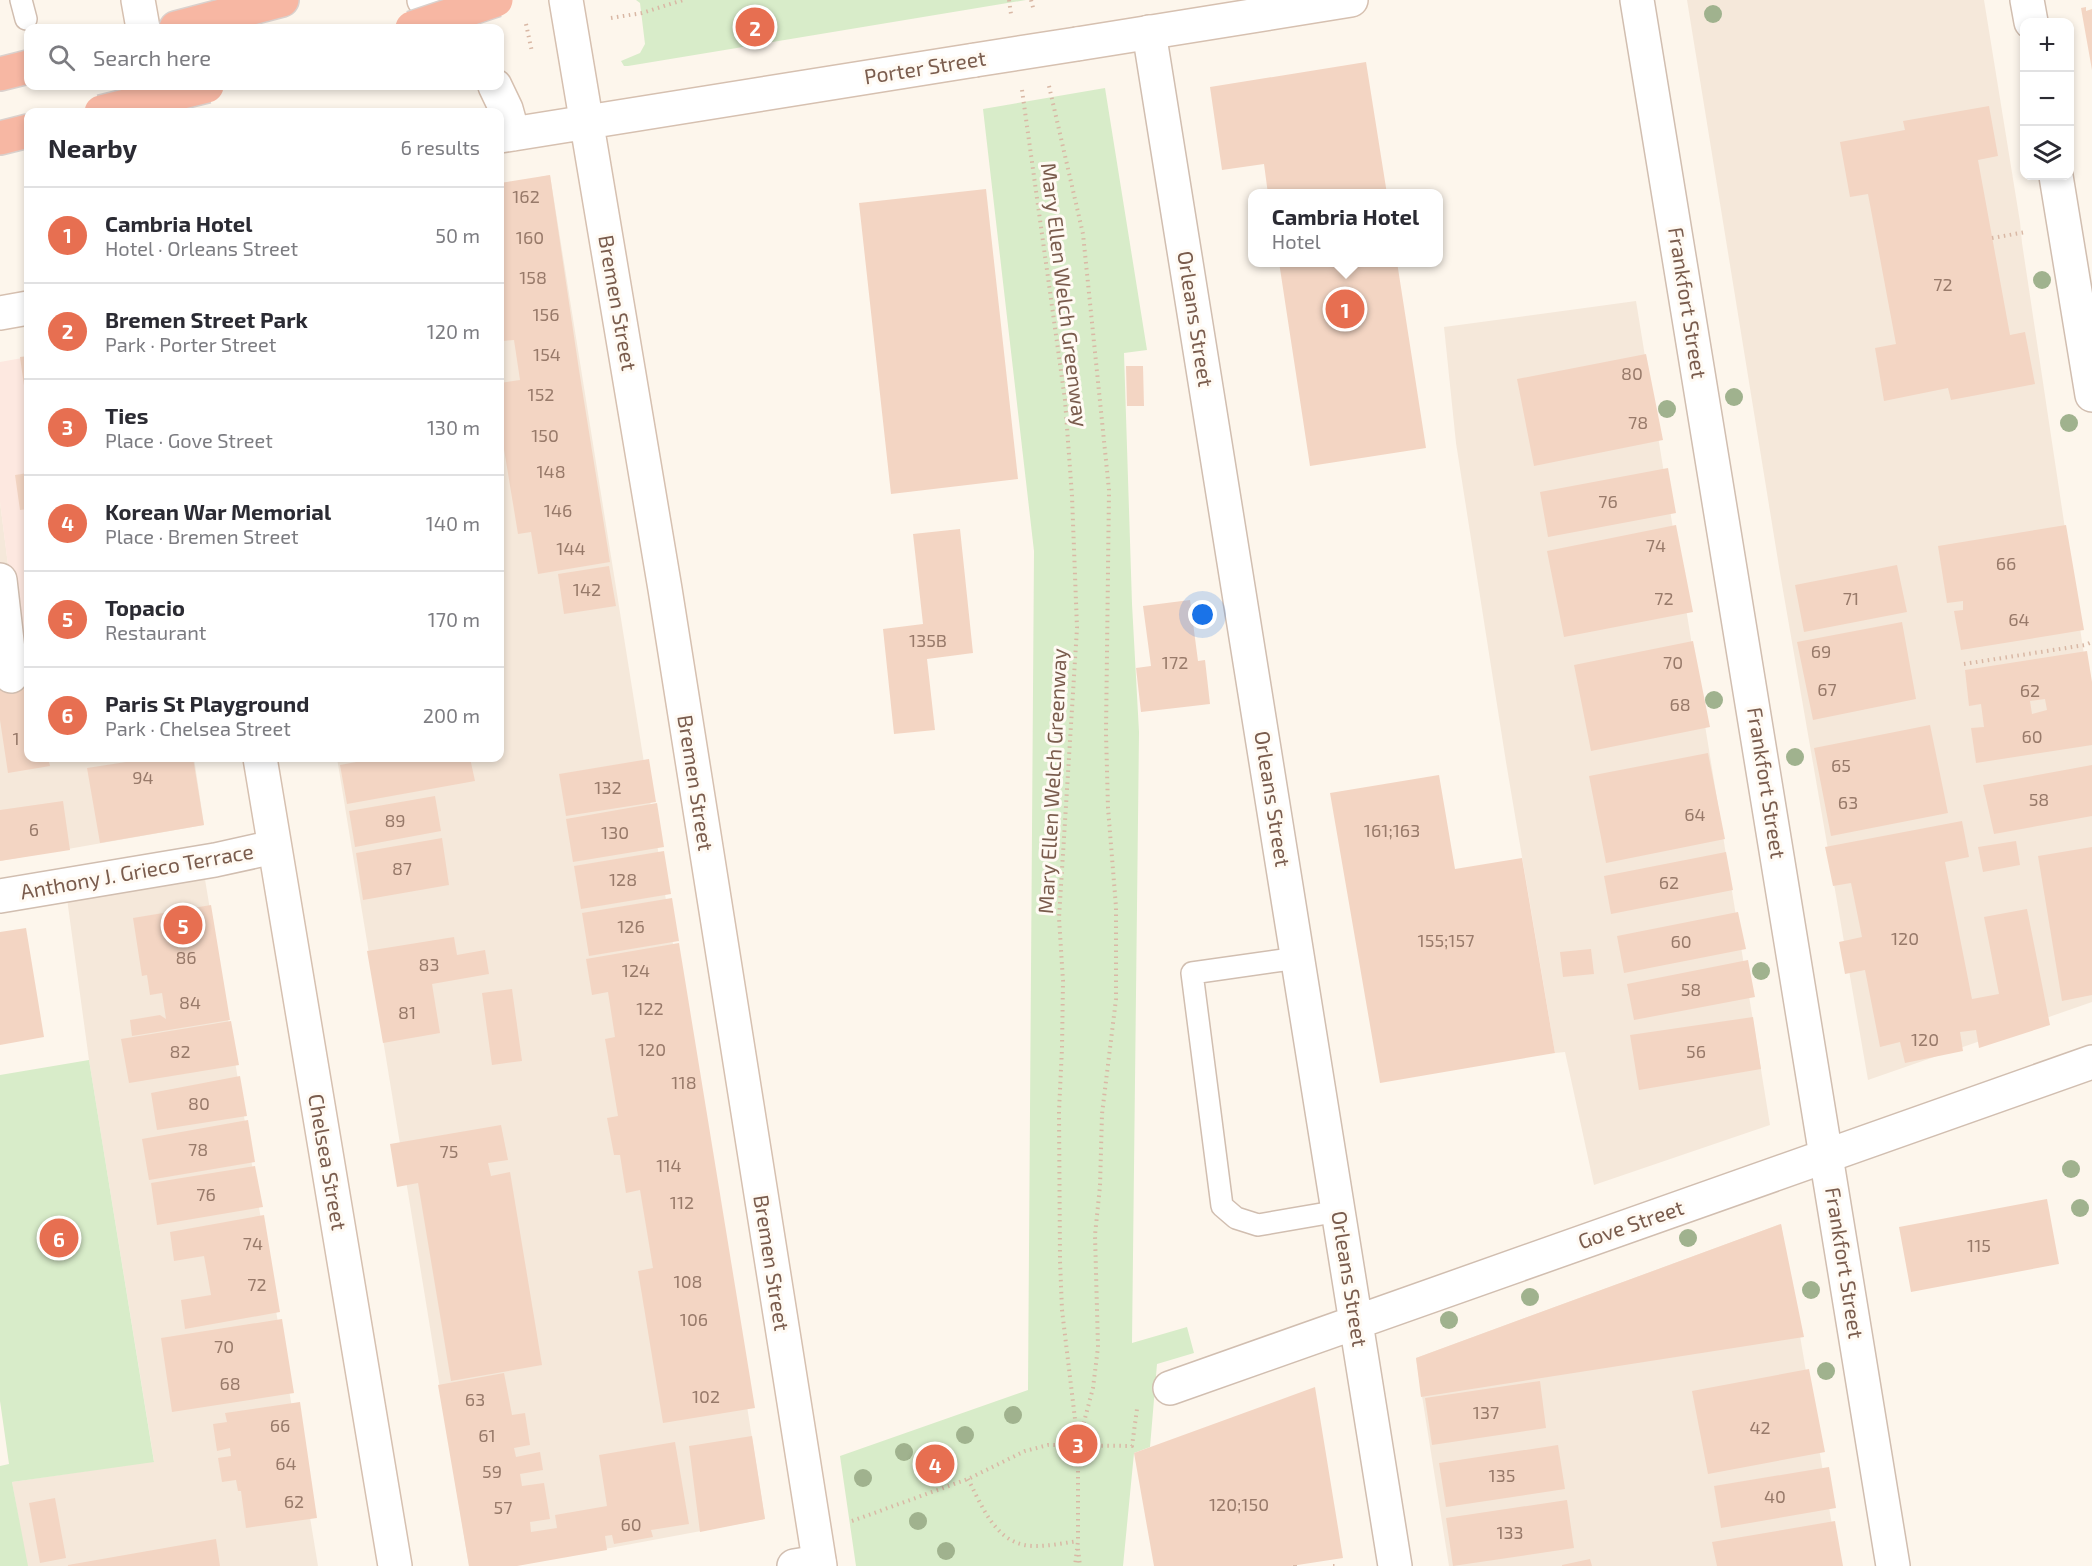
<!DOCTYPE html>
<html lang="en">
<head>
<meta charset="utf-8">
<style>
  :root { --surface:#fff; --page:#f2f2f3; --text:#2b2b33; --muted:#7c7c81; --line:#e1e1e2; --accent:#e76f51 }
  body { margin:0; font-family:"Exo 2",sans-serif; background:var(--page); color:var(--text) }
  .controls { position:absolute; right:18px; top:18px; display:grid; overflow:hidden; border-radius:12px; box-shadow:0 3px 9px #0003 }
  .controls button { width:54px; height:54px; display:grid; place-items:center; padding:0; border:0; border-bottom:2px solid var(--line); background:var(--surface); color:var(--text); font:30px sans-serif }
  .you { position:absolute; left:1203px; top:615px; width:21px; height:21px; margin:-15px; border:4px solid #fff; border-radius:50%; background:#1a73e8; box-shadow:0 0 0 9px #1a73e833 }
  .badge { display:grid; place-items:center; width:39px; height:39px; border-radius:50%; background:var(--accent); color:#fff; font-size:20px; font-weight:700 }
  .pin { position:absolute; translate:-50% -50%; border:3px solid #fff; box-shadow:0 2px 6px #0006 }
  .popup { position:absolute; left:1248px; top:189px; width:195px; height:78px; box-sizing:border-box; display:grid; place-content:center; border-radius:12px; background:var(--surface); filter:drop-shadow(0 2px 4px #0005); font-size:20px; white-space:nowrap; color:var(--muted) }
  .popup b { font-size:22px; color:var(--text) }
  .popup::after { content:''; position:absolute; left:50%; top:100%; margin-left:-12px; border:12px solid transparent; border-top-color:var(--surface) }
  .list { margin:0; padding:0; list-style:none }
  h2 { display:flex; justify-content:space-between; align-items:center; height:78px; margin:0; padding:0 24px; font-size:26px }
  h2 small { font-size:20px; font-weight:400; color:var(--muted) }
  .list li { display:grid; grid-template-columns:39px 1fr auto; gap:18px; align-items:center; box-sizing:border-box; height:96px; padding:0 24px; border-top:2px solid var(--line) }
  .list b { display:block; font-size:22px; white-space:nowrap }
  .list p { margin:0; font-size:20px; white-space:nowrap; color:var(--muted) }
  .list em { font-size:20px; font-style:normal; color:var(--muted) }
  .icon { flex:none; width:33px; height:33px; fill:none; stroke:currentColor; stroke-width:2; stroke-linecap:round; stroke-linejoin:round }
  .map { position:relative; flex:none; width:2092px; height:1566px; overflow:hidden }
  .search { position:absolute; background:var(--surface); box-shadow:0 3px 9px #0003; left:24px; top:24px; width:480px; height:66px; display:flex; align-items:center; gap:15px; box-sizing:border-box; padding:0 21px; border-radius:12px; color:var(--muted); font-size:22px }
  .panel { position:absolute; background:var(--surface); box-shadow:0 3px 9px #0003; left:24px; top:108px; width:480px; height:654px; border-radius:12px }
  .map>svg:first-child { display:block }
  .residential { fill:#f5e8da }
  .commercial { fill:#fde8e0 }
  .green { fill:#d8ecc9 }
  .building { fill:#f3d5c3; fill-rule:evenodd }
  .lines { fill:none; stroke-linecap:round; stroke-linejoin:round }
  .lane-casing { stroke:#d1beb0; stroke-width:24 }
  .street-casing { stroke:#d1beb0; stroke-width:36 }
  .secondary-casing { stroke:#d6c0b0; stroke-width:36 }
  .highway-casing { stroke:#dad1cd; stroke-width:36 }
  .path { stroke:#d9b8a5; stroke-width:4; stroke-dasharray:1.5 4.5; stroke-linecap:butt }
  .lane { stroke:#fff; stroke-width:21 }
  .street { stroke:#fff; stroke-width:33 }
  .secondary { stroke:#fff; stroke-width:33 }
  .highway { stroke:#f7b7a3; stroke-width:33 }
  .secondary-bridge-casing { stroke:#d6c0b0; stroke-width:36; stroke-linecap:butt }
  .highway-bridge-casing { stroke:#dad1cd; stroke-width:36; stroke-linecap:butt }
  .secondary-bridge { stroke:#fff; stroke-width:33 }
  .highway-bridge { stroke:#f7b7a3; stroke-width:33 }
  .tree { fill:#a0b28e }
  .labels { text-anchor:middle; stroke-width:6; stroke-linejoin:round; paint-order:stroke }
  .number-label { font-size:18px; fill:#987a6a }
  .street-label { font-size:21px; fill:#7a5c4d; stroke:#fffaf3 }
</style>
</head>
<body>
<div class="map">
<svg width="2092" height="1566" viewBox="0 0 2092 1566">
  <rect width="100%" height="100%" fill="#fdf6ec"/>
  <path class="residential" d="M1687,0H1984L2020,222L2022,243L2092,708V1002L1868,1080L1780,573Z
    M550,175L765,1519L514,1566H469L337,758H500V185Z
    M1636,301L1770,1125L1594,1185L1565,1052L1555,1053L1545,993L1506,762L1456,443L1444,327Z
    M0,502L20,659L28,658V758H194L204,825L0,861Z
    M202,861L318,1566H27L12,1482L154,1461L89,1060L65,884Z
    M1781,1224L1839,1566H1449L1416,1358Z"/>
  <path class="commercial" d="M28,357V658L20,660L0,502V362Z"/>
  <path class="green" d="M636,0H1026L628,66H624L621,61L640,53L645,44L640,3Z
    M1105,88L1147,350L1124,353L1132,604L1139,732L1132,1343L1187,1327L1194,1353L1157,1364L1150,1447L1134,1453L1123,1566H856L840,1456L1028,1390L1034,551L983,109Z
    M89,1060L154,1462L12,1482L28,1566H0V1466L9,1464L0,1401V1075Z"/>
  <path class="building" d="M2086,7V11L2092,9V70L2081,8Z
    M1366,62L1387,194H1268L1264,164L1222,170L1210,87Z
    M1989,106L1998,156L1978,160L2010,335L2025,332L2035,384L1951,400L1948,388L1884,401L1875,348L1896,344L1868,194L1850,197L1840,142L1905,130L1903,121Z
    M550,175L579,370L610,562L538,574L531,532L518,534L500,425V383L520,380L514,340L503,341L500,323V183Z
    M986,189L1018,479L891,494L859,203Z
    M1279,262H1397L1426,448L1310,466Z
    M1646,354L1663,440L1534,466L1517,379Z
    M28,356V407H27L20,357Z
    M1126,366H1143L1144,406H1127Z
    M1668,468L1676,513L1548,537L1540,492Z
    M28,473V509L20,510L15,475Z
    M1676,525L1693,612L1564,637L1547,551Z
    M2066,525L2084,630L1961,650L1954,611L1963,610V601L1947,603L1938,546Z
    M960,529L973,653L927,659L935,730L894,734L883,629L923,624L913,534Z
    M1897,565L1907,612L1804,632L1795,585Z
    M609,566L616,606L564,614L558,574Z
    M1190,600L1198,661L1205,660L1210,704L1141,712L1136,668L1151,666L1143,606Z
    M1902,622L1916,699L1813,720L1797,642Z
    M1693,641L1710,727L1591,751L1574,665Z
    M2087,651L2092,682V745L1976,763L1971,728L1984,727L1981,704L1969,706L1965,670ZM2045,699L2047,710L2032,714L2030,701Z
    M28,682V758H48L50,766L8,773L0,720V686Z
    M1930,725L1948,813L1831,836L1814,748Z
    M1708,753L1725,839L1606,863L1589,776Z
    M152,758H193L204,825L100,843L87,768Z
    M378,758H470L475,781L347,804L340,765Z
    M649,759L656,802L566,816L559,774Z
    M2092,765V816L1994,834L1983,785Z
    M1439,775L1455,869L1522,858L1555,1053L1380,1083L1330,793Z
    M435,796L441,831L355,847L349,811Z
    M63,801L70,850L0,861V810Z
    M657,803L664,847L573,862L566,819Z
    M1962,821L1969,857L1945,862L1972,999L1999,994L1984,917L2027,909L2050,1025L1979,1048L1976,1030L1960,1032L1963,1051L1905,1063L1900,1042L1880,1047L1865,970L1845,974L1839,942L1862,937L1851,883L1833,886L1825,847Z
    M442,838L449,885L363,900L356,853Z
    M2016,841L2020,865L1983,872L1978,847Z
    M2092,847V995L2062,1001L2038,856Z
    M664,851L671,894L581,909L574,866Z
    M1726,852L1733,890L1611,914L1604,876Z
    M672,898L679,941L589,956L582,913Z
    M211,905L230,1020L132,1036L130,1020L160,1015L166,1019L162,993L150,995L147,975L142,976L133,918Z
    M1738,912L1746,949L1624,973L1617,936Z
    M26,928L44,1037L0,1045V932Z
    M454,937L457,955L485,950L489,974L432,984L440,1033L383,1043L367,951Z
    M679,943L755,1408L663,1423L638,1271L653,1268L640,1190L626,1193L620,1155H614L607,1118L618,1116L605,1039L615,1037L608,992L592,995L586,959Z
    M1591,949L1594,974L1563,977L1560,952Z
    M1748,960L1755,997L1634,1020L1627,984Z
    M512,989L522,1061L492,1065L482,993Z
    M1753,1017L1761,1069L1639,1090L1630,1035Z
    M231,1021L239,1065L129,1083L121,1039Z
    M240,1076L247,1116L157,1130L151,1093Z
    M248,1120L255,1162L149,1180L142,1139Z
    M501,1125L508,1160L488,1163L491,1176L510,1172L542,1365L451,1381L418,1183L397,1187L390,1144Z
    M255,1166L263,1207L157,1225L151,1183Z
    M2047,1199L2059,1264L1911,1292L1899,1227Z
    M264,1215L280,1312L185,1329L181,1300L211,1295L204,1256L174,1261L170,1232Z
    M1781,1224L1804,1337L1421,1397L1416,1358Z
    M282,1319L294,1393L172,1412L161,1338Z
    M1809,1369L1825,1452L1708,1474L1692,1391Z
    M504,1373L512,1415L525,1413L530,1445L514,1448L516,1457L540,1452L543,1470L520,1474L522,1486L544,1483L550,1519L530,1522L531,1532L557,1528L555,1515L607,1506L599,1455L675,1442L689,1524L651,1530L653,1537L614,1544L612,1535L605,1536L607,1550L517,1566H469L438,1385Z
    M1540,1381L1546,1428L1432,1445L1425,1398Z
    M1315,1387L1343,1558L1291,1566H1154L1134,1453Z
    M300,1402L317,1518L246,1528L241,1491H238L236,1480L222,1482L218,1458L231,1456L230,1448L217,1451L213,1424L227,1422L225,1413Z
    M752,1436L765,1519L700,1532L689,1446Z
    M1558,1445L1565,1489L1446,1507L1439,1463Z
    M1829,1467L1836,1508L1721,1528L1714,1486Z
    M55,1498L66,1558L40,1563L29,1503Z
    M1567,1500L1574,1548L1453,1566L1446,1518Z
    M1835,1521L1843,1566H1717L1712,1542Z
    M216,1539L220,1566H68V1565Z
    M1590,1559L1592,1566H1562V1565Z"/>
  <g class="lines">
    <g class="lane-casing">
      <path id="lane" d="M21,0L26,19
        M1298,958L1192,973L1222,1206L1236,1218L1258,1225L1339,1211"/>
    </g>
    <g class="street-casing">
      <path id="street" d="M1637,0L1893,1566
        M2027,0L2031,22
        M1149,32L1395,1566
        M2056,176L2092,395
        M0,580L11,676
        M0,896L215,860L274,847
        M1170,1388L2092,1062
        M794,1566L819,1562"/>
    </g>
    <g class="secondary-casing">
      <path id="secondary" d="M138,0L143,28
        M424,0L449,28
        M566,0L665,589L820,1566
        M1077,44L1351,0
        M495,86L506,109L513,134
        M500,136L975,60
        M0,313L28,308
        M260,758L395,1566"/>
    </g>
    <g class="highway-casing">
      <path id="highway" d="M176,28L282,0
        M0,74L28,67
        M0,138L28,131"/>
    </g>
    <path class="path" d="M1009,0L1011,14
      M1031,0L1034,11
      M611,18L642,13L683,0
      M526,24L532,52
      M1049,86L1083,234L1109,490L1106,733L1108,808L1116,907V999L1102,1114L1100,1186L1095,1235L1098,1347L1093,1388L1079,1441
      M1022,90L1065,400L1072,496L1077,628L1059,918L1063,981L1062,1048L1059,1111L1060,1261L1062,1310L1078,1444V1541L1075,1566
      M1992,238L2026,232
      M1964,664L2085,645L2092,642
      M968,1479C983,1508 997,1547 1036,1546C1050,1546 1064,1543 1078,1541
      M852,1521L968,1479L1025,1451L1048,1445L1132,1446L1137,1409
      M1078,1549L1080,1566
      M1295,1565V1566
      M1333,1566H1337"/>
    <use href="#lane" class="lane"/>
    <use href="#street" class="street"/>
    <use href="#secondary" class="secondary"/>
    <use href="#highway" class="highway"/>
    <g class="secondary-bridge-casing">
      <path id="secondary-bridge" d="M975,60L1077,44"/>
    </g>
    <g class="highway-bridge-casing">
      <path id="highway-bridge" d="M412,28L496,0
        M101,112L207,86"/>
    </g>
    <use href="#secondary-bridge" class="secondary-bridge"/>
    <use href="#highway-bridge" class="highway-bridge"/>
  </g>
  <g class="tree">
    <circle cx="1713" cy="14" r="9"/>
    <circle cx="2042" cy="280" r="9"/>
    <circle cx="1734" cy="397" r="9"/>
    <circle cx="1667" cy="409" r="9"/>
    <circle cx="2069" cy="423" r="9"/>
    <circle cx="1714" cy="700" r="9"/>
    <circle cx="1795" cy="757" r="9"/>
    <circle cx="1761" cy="971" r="9"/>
    <circle cx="2071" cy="1169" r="9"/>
    <circle cx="2080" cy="1208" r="9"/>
    <circle cx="1688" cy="1238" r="9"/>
    <circle cx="1811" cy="1290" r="9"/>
    <circle cx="1530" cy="1297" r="9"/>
    <circle cx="1449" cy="1320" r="9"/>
    <circle cx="1826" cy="1371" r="9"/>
    <circle cx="1013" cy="1415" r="9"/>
    <circle cx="965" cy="1435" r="9"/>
    <circle cx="904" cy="1452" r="9"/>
    <circle cx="863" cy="1478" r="9"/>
    <circle cx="918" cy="1521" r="9"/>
    <circle cx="946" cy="1551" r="9"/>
  </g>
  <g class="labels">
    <g class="number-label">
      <text x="526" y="203">162</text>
      <text x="530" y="244">160</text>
      <text x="533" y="284">158</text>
      <text x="1943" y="291">72</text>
      <text x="546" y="321">156</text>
      <text x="547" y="361">154</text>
      <text x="1632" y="380">80</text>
      <text x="541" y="401">152</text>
      <text x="1638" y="429">78</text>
      <text x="545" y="442">150</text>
      <text x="551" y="478">148</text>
      <text x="1608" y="508">76</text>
      <text x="558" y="517">146</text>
      <text x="1656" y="552">74</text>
      <text x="571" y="555">144</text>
      <text x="2006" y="570">66</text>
      <text x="587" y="596">142</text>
      <text x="1664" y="605">72</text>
      <text x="1851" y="605">71</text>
      <text x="2019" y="626">64</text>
      <text x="928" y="647">135B</text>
      <text x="1821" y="658">69</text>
      <text x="1175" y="669">172</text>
      <text x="1673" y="669">70</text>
      <text x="1827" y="696">67</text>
      <text x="2030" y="697">62</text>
      <text x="1680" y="711">68</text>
      <text x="2032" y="743">60</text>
      <text x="16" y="745">1</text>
      <text x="1841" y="772">65</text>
      <text x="143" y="784">94</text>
      <text x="608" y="794">132</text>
      <text x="2039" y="806">58</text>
      <text x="1848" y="809">63</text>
      <text x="1695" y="821">64</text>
      <text x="395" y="827">89</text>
      <text x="34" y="836">6</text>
      <text x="1392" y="837">161;163</text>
      <text x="615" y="839">130</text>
      <text x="402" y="875">87</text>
      <text x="623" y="886">128</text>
      <text x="1669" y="889">62</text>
      <text x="631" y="933">126</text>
      <text x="1905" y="945">120</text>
      <text x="1446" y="947">155;157</text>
      <text x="1681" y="948">60</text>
      <text x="186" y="964">86</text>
      <text x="429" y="971">83</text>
      <text x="636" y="977">124</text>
      <text x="1691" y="996">58</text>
      <text x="190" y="1009">84</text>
      <text x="650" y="1015">122</text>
      <text x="407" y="1019">81</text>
      <text x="1925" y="1046">120</text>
      <text x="652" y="1056">120</text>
      <text x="180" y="1058">82</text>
      <text x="1696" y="1058">56</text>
      <text x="684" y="1089">118</text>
      <text x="199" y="1110">80</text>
      <text x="198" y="1156">78</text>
      <text x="449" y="1158">75</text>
      <text x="669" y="1172">114</text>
      <text x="206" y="1201">76</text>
      <text x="682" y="1209">112</text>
      <text x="253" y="1250">74</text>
      <text x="1979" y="1252">115</text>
      <text x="688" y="1288">108</text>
      <text x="257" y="1291">72</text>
      <text x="694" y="1326">106</text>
      <text x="224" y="1353">70</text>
      <text x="230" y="1390">68</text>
      <text x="706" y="1403">102</text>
      <text x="475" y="1406">63</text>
      <text x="1486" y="1419">137</text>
      <text x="280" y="1432">66</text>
      <text x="1760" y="1434">42</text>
      <text x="487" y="1442">61</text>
      <text x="286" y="1470">64</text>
      <text x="492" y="1478">59</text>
      <text x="1502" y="1482">135</text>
      <text x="1775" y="1503">40</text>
      <text x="294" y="1508">62</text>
      <text x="1239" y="1511">120;150</text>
      <text x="503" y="1514">57</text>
      <text x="631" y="1531">60</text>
      <text x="1510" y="1539">133</text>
    </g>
    <g class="street-label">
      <text transform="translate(925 68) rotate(-9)" y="7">Porter Street</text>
      <text transform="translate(1064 295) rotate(83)" y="7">Mary Ellen Welch Greenway</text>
      <text transform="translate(617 303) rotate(80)" y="7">Bremen Street</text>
      <text transform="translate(1687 303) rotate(81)" y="7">Frankfort Street</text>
      <text transform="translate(1195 319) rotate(81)" y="7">Orleans Street</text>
      <text transform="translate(1053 781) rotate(-87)" y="7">Mary Ellen Welch Greenway</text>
      <text transform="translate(695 783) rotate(81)" y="7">Bremen Street</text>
      <text transform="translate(1766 783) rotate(81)" y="7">Frankfort Street</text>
      <text transform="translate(1272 799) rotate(81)" y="7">Orleans Street</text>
      <text transform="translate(137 872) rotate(-10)" y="7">Anthony J. Grieco Terrace</text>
      <text transform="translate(327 1162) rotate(80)" y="7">Chelsea Street</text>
      <text transform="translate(1631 1225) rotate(-19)" y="7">Gove Street</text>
      <text transform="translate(771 1263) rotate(81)" y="7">Bremen Street</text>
      <text transform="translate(1844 1263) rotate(81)" y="7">Frankfort Street</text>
      <text transform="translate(1349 1279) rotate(81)" y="7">Orleans Street</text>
    </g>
  </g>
</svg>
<div class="controls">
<button>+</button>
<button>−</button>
<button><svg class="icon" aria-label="layers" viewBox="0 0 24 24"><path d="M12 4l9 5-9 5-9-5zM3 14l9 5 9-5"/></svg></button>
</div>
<div class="you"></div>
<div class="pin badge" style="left:1345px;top:309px">1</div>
<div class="popup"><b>Cambria Hotel</b>Hotel</div>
<div class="pin badge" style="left:755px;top:27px">2</div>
<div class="pin badge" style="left:1078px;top:1444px">3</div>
<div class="pin badge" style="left:935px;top:1464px">4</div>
<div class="pin badge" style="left:183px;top:925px">5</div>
<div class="pin badge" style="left:59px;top:1238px">6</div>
<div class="search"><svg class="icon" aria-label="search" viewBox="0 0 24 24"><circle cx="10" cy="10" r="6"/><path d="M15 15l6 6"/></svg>Search here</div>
<section class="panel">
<h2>Nearby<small>6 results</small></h2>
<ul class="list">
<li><span class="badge">1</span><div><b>Cambria Hotel</b><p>Hotel · Orleans Street</p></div><em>50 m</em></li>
<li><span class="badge">2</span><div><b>Bremen Street Park</b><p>Park · Porter Street</p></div><em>120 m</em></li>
<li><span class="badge">3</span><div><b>Ties</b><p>Place · Gove Street</p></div><em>130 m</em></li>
<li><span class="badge">4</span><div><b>Korean War Memorial</b><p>Place · Bremen Street</p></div><em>140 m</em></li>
<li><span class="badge">5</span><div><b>Topacio</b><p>Restaurant</p></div><em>170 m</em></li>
<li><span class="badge">6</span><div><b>Paris St Playground</b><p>Park · Chelsea Street</p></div><em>200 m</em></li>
</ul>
</section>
</div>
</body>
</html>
